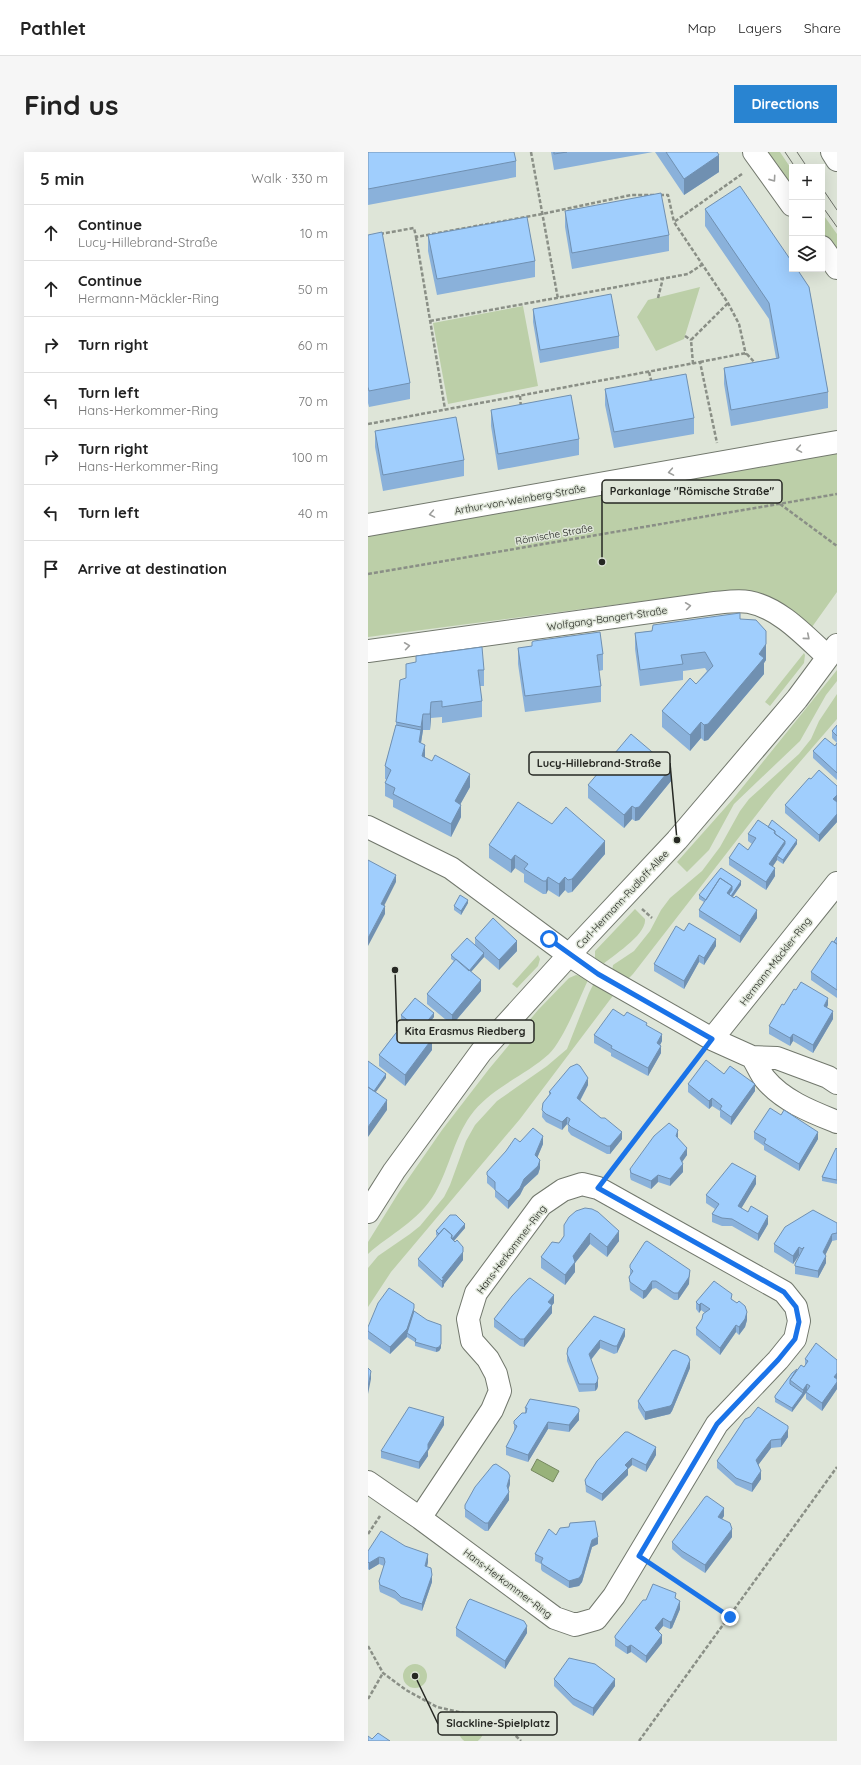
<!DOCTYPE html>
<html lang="en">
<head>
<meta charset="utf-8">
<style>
  :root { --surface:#fff; --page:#f6f6f6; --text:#222; --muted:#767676; --line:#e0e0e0; --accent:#2984d1 }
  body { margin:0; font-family:Quicksand,sans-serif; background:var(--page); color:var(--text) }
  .controls { position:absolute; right:12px; top:12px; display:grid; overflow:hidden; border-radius:0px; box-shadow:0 4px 16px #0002 }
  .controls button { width:36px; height:36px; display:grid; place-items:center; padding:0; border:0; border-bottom:1px solid var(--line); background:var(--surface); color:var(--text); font:20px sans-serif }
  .stop { position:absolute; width:12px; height:12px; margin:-9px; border:3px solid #1a73e8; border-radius:50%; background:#fff }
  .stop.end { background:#1a73e8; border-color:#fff; box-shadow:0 1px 4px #0008 }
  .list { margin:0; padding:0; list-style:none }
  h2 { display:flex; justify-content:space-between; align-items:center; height:52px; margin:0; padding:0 16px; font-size:17px }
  h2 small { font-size:13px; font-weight:400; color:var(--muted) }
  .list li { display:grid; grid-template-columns:26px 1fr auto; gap:12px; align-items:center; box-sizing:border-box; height:56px; padding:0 16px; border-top:1px solid var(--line) }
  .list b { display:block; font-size:15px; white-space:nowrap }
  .list p { margin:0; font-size:13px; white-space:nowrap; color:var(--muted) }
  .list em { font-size:13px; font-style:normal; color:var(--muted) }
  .icon { flex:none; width:22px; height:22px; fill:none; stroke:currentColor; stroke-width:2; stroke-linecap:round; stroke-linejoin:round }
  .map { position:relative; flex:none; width:469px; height:1589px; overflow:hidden; border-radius:0px }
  header { display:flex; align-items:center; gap:24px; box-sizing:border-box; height:56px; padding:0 20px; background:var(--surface); border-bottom:1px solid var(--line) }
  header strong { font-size:19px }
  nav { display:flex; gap:22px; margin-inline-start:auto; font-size:14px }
  .intro { display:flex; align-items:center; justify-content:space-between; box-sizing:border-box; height:96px; padding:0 24px }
  h1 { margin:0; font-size:28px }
  .button { padding:10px 18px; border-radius:0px; background:var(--accent); color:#fff; font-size:14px; font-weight:700 }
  main { display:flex; gap:24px; padding:0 24px }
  aside { flex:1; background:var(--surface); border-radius:0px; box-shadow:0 4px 16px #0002 }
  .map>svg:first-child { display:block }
  .green { fill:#bccfa8 }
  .water { fill:#98b27a; stroke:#768960 }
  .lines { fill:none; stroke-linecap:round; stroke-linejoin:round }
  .minor-casing { stroke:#72786d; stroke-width:24 }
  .path { stroke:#8a8f86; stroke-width:2.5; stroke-dasharray:4 2; stroke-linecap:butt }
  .minor { stroke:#fff; stroke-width:22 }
  .tram { stroke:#6c7068; stroke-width:1 }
  .wall { fill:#8ab1da }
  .shaded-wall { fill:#7090b1 }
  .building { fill:#a0cefd; stroke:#7090b1 }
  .oneway { stroke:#9d9e9c }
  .route { stroke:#1a73e8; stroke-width:5 }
  .labels { text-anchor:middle; stroke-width:3; stroke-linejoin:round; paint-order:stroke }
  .street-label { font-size:10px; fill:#262823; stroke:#dee5d8 }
  .leader { fill:none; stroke:#262823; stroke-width:1.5 }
  .callout-dot { fill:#262823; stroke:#dee5d8; stroke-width:1.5 }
  .callout { fill:#dee5d8; stroke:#262823; stroke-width:1.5 }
  .callout-label { font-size:11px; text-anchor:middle; font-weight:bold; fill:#262823 }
</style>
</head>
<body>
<header>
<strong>Pathlet</strong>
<nav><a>Map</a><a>Layers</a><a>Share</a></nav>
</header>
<div class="intro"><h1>Find us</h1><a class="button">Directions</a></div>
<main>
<aside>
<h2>5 min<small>Walk · 330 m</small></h2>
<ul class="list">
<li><svg class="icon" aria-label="ahead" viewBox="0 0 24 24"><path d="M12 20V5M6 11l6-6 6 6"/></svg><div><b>Continue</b><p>Lucy-Hillebrand-Straße</p></div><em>10 m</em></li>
<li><svg class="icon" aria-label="ahead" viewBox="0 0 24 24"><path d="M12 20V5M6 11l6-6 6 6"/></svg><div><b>Continue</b><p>Hermann-Mäckler-Ring</p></div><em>50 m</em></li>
<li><svg class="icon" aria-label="right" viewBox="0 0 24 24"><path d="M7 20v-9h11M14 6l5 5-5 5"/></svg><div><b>Turn right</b></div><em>60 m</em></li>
<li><svg class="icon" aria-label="left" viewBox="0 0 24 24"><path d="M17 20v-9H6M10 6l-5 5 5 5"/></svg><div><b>Turn left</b><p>Hans-Herkommer-Ring</p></div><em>70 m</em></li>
<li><svg class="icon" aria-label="right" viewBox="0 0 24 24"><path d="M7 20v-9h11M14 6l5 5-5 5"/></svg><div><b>Turn right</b><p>Hans-Herkommer-Ring</p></div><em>100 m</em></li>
<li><svg class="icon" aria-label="left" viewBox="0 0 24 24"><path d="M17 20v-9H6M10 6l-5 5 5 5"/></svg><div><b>Turn left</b></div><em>40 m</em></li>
<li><svg class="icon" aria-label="arrive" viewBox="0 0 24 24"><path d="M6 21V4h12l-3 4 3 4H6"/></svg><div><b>Arrive at destination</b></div></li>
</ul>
</aside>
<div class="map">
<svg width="469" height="1589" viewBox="0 0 469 1589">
  <rect width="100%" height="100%" fill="#dee5d8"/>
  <path class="green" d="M396,0H412L424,18V40Z
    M454,61L469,82V97L454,82Z
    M332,135L316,187L288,199L269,165L280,148Z
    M155,154L170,234L80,252L65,171Z
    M469,299V440L444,475L409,450L382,438L345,440L0,485V381Z
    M436,501L437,503L436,511L402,554L397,550Z
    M469,518V529L458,543L432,589L366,652L341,698L319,720L309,710L365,647Z
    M469,542V567L406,640L265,822L259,828L244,819L245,813L266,799L282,779L293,758L302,746L334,719L352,695L372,659L381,647L431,602L443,587L451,569Z
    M267,757L277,767C279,783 244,804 233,814L227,810V799Z
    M170,803L172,807L170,814L149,836L144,832Z
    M208,823L214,824L221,826C211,847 196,887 181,902C158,923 127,934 106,959C87,982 82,1015 67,1041C51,1069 22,1082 0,1102V1090L31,1040L74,978L121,917L170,858L201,826Z
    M229,831L247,841L152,967L23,1120L0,1155V1116L10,1104L42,1082L52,1074L76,1045L82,1033L98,989L107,973L129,949L179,914L199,897L221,841L225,833Z
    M35 1524a12 12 0 1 1 24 0a12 12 0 1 1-24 0Z
    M91 1579a12 12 0 1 1 24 0a12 12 0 1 1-24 0Z"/>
  <path class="water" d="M169,1307L191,1319L185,1330L163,1318Z"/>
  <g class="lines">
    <g class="minor-casing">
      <path id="minor" d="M386,0L424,53
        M464,0L469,8
        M454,95L469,116
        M0,373L469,290
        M0,499L347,451C358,450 370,448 381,450C412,456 437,484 460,505
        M0,675L83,716L201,803L230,822L344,887L384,905L409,906L460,925L469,931
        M344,887L469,731
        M384,905C389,912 392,921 397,927C415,949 444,960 469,970
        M0,1060L26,1019L113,900L201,803L309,688L429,547L469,493
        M0,1330L52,1366L187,1466L207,1473L228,1467L246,1444L349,1272L410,1208L427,1187L431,1169L428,1155L416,1140L230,1036L214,1032L195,1038L173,1053L108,1141L100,1167L104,1189L120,1207L128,1222L132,1239L124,1258L52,1366"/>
    </g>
    <path class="path" d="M163,0L190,147
      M374,22L306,70L360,151L371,172L378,203
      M292,43H300L306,70
      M12,82L46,76L48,85L174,62L263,43H287
      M48,85L77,257
      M290,146L295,126
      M62,169L320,122L335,112
      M317,184L323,188
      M332,210L378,201L388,212
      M325,212L323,188L360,151
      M281,220L284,232
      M152,244L153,256
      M0,272L332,210L349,291
      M412,352L469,394
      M0,422L469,342
      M274,757L284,766
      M243,1019L331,904
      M0,1382L12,1364
      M288,1415L361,1465
      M0,1494L15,1521L38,1538L69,1555L100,1562L140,1576L153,1589
      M0,1547L15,1521
      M271,1589L469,1315"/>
    <use href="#minor" class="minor"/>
    <path class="tram" d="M417,0L427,15
      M429,0L439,15
      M454,36L469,58
      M454,54L469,75"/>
  </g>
  <path class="wall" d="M0,0L148,9V25L0,53Z
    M183,0H285L186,18Z
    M287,0H349L351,20L316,43Z
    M337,57L441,135L460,240V256L363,274L356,232V216L408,206L401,167L337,74Z
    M197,59L301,83V99L204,117L197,75Z
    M0,83L42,231V247L1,255L0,251Z
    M60,83L167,109V125L69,143L60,99Z
    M165,157L251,184V196L172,211L165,170Z
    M237,237L326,266V282L246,296L237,253Z
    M123,258L211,287V303L130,318L123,274Z
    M7,279L96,308V324L15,339L7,295Z
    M372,467L398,508L396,511V522L340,588L336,589L333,586L322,599L294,575V559L328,532L339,519L337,516L315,519V528L272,534L267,497V481Z
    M164,490L235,502V518L231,519L233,534V550L157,560L150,512V496L164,494Z
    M38,512L116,518V534H112L114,549V565L74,571V565L63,566L62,578H55L53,591L57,605L102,635L92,652L93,665L83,685L25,655V648L17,644V631L19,628L17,627V614L28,573V570L38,527Z
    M469,573V591L464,586V579Z
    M469,591V628L445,606V599L467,594Z
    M443,627L469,634V670L451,690L417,661V653Z
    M303,629L271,668L267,669L264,667L256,676L220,646V633Z
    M184,672L237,702L204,740L200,741L197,738L191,745L180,738L178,742H175L156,730V722L147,716L143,721L121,706V693Z
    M400,675L429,692L415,712L409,708L405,714L407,724L398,738L361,713V706L380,698L384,692L380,689V682Z
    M373,733L365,745L389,766L372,791L331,765V758L336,750L331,747V743Z
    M100,751L93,763L86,758V754Z
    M316,779L348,794L336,813L331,810L316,837L286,819V812Z
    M469,785V846L443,828V820Z
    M107,786L149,799L131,818L116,805L103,820L113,839L84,873L59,852V842L86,809L83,807V803L107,793Z
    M460,853L459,855L465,867L445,901L425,889L422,894L401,882V874Z
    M33,863L66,865L54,880L64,898L37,934L11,914V903L36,870L33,867Z
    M256,864L279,874L294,889L292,893L293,901L280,924L243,904V901L226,891V883Z
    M356,922L387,939L363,973L352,965V959L344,954L341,957L320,940V932Z
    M220,933L212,949L254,987L242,1002H239L203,983L200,979V974L199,972L194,978L178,970L174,965L175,951L181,943V940Z
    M386,980L450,987L431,1019L396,998V994L386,987Z
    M310,985V987L319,1003L314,1010L315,1020L302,1034L290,1030L283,1037L263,1028L262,1025V1017Z
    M152,990L175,992L169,1006L172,1016L170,1022L156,1035L152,1043L140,1057L127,1045V1038L119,1031V1020Z
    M469,997V1032L454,1029V1025Z
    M388,1032L373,1056L400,1072L390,1089L364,1074H354L344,1070V1062L347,1057L338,1051V1043Z
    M469,1071V1088L464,1089L457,1103L458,1111L450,1126L427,1122V1112L432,1103L425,1112L406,1100V1092Z
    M196,1073L251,1089L239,1105L222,1092L207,1111V1120L197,1133L173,1116V1105L191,1091L196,1084Z
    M97,1076L86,1089L95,1108L76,1132V1134L74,1136L50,1114V1107L69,1084L68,1083V1079Z
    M262,1113L321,1132L310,1148H306L288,1136L284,1137L278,1145L275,1147L262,1138L261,1125L262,1123Z
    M364,1147L379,1168L377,1175L371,1183L368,1180L352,1203L328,1183V1176L334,1167L337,1161L333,1158L331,1161L328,1157V1150Z
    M186,1151L184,1153V1161L156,1195L152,1194L126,1175V1167Z
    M46,1159L73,1196L71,1199L68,1200L47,1194V1190L39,1185L22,1202L0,1187V1175Z
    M226,1164L257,1184L249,1201L246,1202L232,1196L223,1208L230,1234L229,1237L227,1239L211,1240L199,1209V1202Z
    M437,1207L469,1208V1237L454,1259L438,1247V1241L424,1260L407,1250V1244L424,1221L436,1215L437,1214Z
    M322,1216L304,1259L302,1262L277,1268L270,1256V1249Z
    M157,1256L211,1265V1268L201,1280L180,1277L160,1310L138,1303V1295L146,1280V1269L157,1261Z
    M377,1267L420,1285L413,1295L403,1296L390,1313L393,1327L384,1340L368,1333L349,1316V1309Z
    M76,1273L60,1299V1304L51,1317L13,1306V1299Z
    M288,1303L278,1320L264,1313L260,1317V1323L234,1349L218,1340L217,1328L229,1309Z
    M142,1332L140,1338L141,1348L120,1379H117L97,1365V1353Z
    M356,1364L354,1367L364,1385L337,1421L314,1406L304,1397V1390Z
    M188,1383L230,1392L224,1395L214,1430L211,1434L201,1436L174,1419L173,1417V1412L167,1409V1402Z
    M0,1399L60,1410L59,1415L64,1430L54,1459L33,1452L27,1447L12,1440L11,1436V1429L16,1414L11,1412L1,1418L0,1417Z
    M308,1446L312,1457L304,1476L302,1477L295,1474L290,1479L294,1491L278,1511L263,1500L259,1502L247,1494V1484Z
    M88,1476L159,1481L137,1517L88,1484Z
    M186,1527L247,1534L225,1564L205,1553L186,1534Z"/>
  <path class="shaded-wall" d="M351,3V20L316,43V27Z
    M398,492V508L396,511V522L340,588L336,589V573L391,502Z
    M63,550V566L62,578V562Z
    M55,562V578L51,603V590Z
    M333,570V586L322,599V583Z
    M57,593V606L54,604Z
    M303,616V629L271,668L267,669V656Z
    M102,622V635L87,662V649Z
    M469,643V651L465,647Z
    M93,653V665L83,685V672Z
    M264,654V667L256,676V663Z
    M469,662V670L451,690V683Z
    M429,688V692L415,712V708Z
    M237,689V702L204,740V727Z
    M417,689V696L409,704V708L401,720V712Z
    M147,703V716L143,721V708Z
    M407,716V724L398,738V730Z
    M28,723V730L13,760V752Z
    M180,725V738L178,742V729Z
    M197,725V738L191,745V732Z
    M373,729V733L361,750V746Z
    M364,734V742L361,746L359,741Z
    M100,748V751L93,763V759Z
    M17,754V762L0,794V786Z
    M389,758V766L372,791V784Z
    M348,787V794L336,813V806Z
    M149,789V799L131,818V808Z
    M116,801V805L101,822V819Z
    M331,803V810L316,837V829Z
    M113,828V839L84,873V863Z
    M460,846V853L456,861V854Z
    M465,859V867L445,901V893Z
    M66,861V865L52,882V878Z
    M294,882V889L289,899V891Z
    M425,882V889L422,894V886Z
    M64,887V898L37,934V923Z
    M293,894V901L280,924V916Z
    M18,922V926L5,944V940Z
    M220,926V933L209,954V946Z
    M387,932V939L363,973V965Z
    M344,946V954L341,957V949Z
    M19,948V958L0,985V975Z
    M199,965V972L194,978V970Z
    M310,978V985L308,992V984Z
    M254,980V987L242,1002V994Z
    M450,980V987L431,1019V1012Z
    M175,984V992L167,1011V1003Z
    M319,996V1003L312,1013V1006Z
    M172,1008V1016L170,1022L156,1035L152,1043L140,1057V1049L156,1027Z
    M315,1012V1020L302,1034V1027Z
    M290,1023V1030L283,1037V1029Z
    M388,1024V1032L370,1062V1054Z
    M400,1064V1072L390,1089V1082Z
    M97,1072V1076L84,1091L83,1086L84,1083Z
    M251,1079V1089L239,1105V1095Z
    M222,1081V1092L207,1111V1120L197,1133V1123L205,1104Z
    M464,1082V1089L455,1108V1100Z
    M431,1095V1103L425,1112V1104Z
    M95,1100V1108L76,1132V1134L74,1136V1126Z
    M458,1104V1111L450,1126V1119Z
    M322,1118L321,1132L310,1148V1141Z
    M284,1129V1137L278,1145L275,1147V1139Z
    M186,1143V1151L180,1158V1150Z
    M333,1151V1158L331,1161V1153Z
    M184,1153V1161L156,1195V1187Z
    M46,1156V1163L39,1181V1185L22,1202V1195Z
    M379,1160V1168L377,1175L371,1183V1175Z
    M368,1173V1180L352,1203V1196Z
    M257,1177V1184L249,1201V1194Z
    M232,1188V1196L221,1210V1202Z
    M73,1192V1196L71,1199L68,1200V1196Z
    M322,1208V1216L304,1259L302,1262L277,1268V1260Z
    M3,1219V1227L0,1242V1235Z
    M469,1221V1228L466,1225Z
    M230,1226V1234L229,1237L227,1239V1232Z
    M469,1230V1237L454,1259V1251Z
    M439,1232V1239L435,1245V1238Z
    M435,1241V1245L424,1260V1256Z
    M211,1257V1268L201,1280V1273Z
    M76,1265V1273L60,1299V1304L51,1317V1310L60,1292Z
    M180,1270V1277L160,1310V1303Z
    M420,1277V1285L413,1295V1287Z
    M403,1288V1296L388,1316V1308Z
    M288,1295V1303L278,1320V1313Z
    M264,1306V1313L260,1317V1323L234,1349V1342L257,1313Z
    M393,1319V1327L384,1340V1332Z
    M142,1324V1332L139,1342V1334Z
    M141,1340V1348L120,1379V1371Z
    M356,1356V1364L350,1373V1365Z
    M364,1377V1385L337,1421V1413Z
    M230,1385V1392L224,1395L214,1430L211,1434L201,1436V1429L224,1388Z
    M60,1402V1410L57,1422V1414Z
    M11,1405V1412L1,1418V1411Z
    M64,1423V1430L54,1459V1452Z
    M312,1449V1457L304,1476L302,1477V1470Z
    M295,1466V1474L287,1484V1476Z
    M159,1474V1481L137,1517V1509Z
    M294,1483V1491L278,1511V1504Z
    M263,1493V1500L259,1502V1495Z
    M247,1527V1534L225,1564V1556Z"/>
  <path class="building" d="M0,0H146L148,9L0,37Z
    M186,0H199L186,2Z
    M298,0H349L351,3L316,27Z
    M372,34L424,110V117H429L441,135L460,240L363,258L356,216L411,206L401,151L337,57Z
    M293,41L301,83L204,101L197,59Z
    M159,65L167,109L69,127L60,83Z
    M14,80L42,231L1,239L0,235V83Z
    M243,142L251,184L172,198L165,157Z
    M318,222L326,266L246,280L237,237Z
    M203,243L211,287L130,302L123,258Z
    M88,265L96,308L15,323L7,279Z
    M372,461V467L388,468L398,479V492L391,502L396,506L340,572L336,573L333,570L322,583L294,559L322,526L328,532L345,514L337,500L313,503L315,512L272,518L267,481L284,479L285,473Z
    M232,480L235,502L229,503L233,534L157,544L150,496L164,494V490L166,489Z
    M114,495L116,518H110L114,549L74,555V549L63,550L62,562H55L53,575L28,570L32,528L38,526V512L48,510V504Z
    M28,573L53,578L51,590L57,593L54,604L64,609L67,603L102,622L87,649L93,653L83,672L25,642L27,636L17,631L23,618L17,614Z
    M469,573V584L464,579Z
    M263,582L303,616L271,655L267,656L264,654L256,663L220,633Z
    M457,586L467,594L469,591V621L445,599Z
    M451,618L469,634V643L465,647L469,650V662L451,683L417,653L441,626L443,627Z
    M150,650L184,672L198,655L237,689L204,727L200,728L197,725L191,732L180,725L178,729H175L156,717L160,712L147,703L143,708L121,693Z
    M390,668L407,679L406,681L417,689L401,712L407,716L398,730L361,706L371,691L380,698L388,686L380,682Z
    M404,668L429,688L415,708L409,704L417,692V689L407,682V679L400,675Z
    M0,708L28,723L13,752L17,754L0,786Z
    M353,716L373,729L363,744L361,742L364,738V734L352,726L338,748L331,743Z
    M352,726L364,734L359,741L366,746L368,744L389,758L372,784L331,758Z
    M92,743L100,748L93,759L86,754Z
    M125,766L149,789L131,808L107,786Z
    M321,771L348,787L336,806L331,803L316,829L286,812L308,774L316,779Z
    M469,785V792L466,790Z
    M99,786L116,801L101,819L83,803Z
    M464,789L469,792V838L443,820Z
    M88,807L113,828L84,863L59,842Z
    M433,830L460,846L456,854L465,859L445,893L425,882L422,886L401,874L414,852L416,853L426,837L428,838Z
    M47,846L66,861L52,878L33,863Z
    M245,857L256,864L259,860L279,871L278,873L294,882L289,891L293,894L280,916L243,896L244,894L226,883Z
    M38,868L64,887L37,923L11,903Z
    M338,908L356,922L362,914L387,932L363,965L352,957L354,954L344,946L341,949L320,932Z
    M0,909L18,922L6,939L0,935Z
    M209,912L212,914L220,926L209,946L233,966H237L254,980L242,994H239L203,975L200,972L202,967L199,965L194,970L178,962L174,958L175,951L183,941L181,940L202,915Z
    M0,935L19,948L0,975Z
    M402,956L413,963L416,958L450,980L431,1012L396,991L398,987L386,980Z
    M301,971L310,978L308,984L319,996L312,1006L315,1012L302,1027L290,1023L283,1029L263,1021L262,1017L286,984Z
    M165,976L175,984L167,1003L172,1008L170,1014L156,1027L152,1036L140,1049L127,1038V1030L119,1023V1020L138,999L147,986L152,990Z
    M468,996L469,997V1028L454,1025Z
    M364,1011L388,1024L370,1054L380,1060L383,1054L400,1064L390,1082L364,1067L354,1066L344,1062L351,1052L338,1043Z
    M217,1056L224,1057L230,1060L251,1079L239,1095L222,1081L205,1104L207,1110L197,1123L173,1105L184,1090L191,1091L196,1084V1073L201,1065L208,1059Z
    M445,1058L469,1071V1081L464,1082L455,1100L458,1104L450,1119L427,1114V1112L436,1095L434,1097L431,1095L425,1104L406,1092L417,1075Z
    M82,1063H88L97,1072L84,1087V1083L76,1076L71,1082L68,1079Z
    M76,1076L84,1083L83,1086L87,1090L89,1088L95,1095V1100L74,1126H76L74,1129L50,1107Z
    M279,1089L322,1118L321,1125L310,1141H306L288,1129H284L278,1138L275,1139L262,1130L261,1125L265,1119L262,1116V1113L277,1090Z
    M162,1126L186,1143L180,1150L184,1153L156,1187H152L126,1167L144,1144L160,1127Z
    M346,1129L364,1142L363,1147L369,1151L371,1149L377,1154L379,1160L377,1167L371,1175L368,1173L352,1196L328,1176L334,1167L335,1162L342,1157L333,1151L331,1153L328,1150Z
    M21,1136L46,1152V1156L39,1177L22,1195L0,1179V1175L10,1151Z
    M46,1159L59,1168L73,1173V1192L71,1195L68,1196L47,1190L48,1187L39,1181Z
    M226,1164L257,1177L249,1194H246L232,1188L221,1202L230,1226L229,1230L227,1232H211L199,1202L200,1196Z
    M448,1191L469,1208V1221L466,1225L469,1227V1230L454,1251L438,1240L442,1234L439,1232L435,1238L422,1228L433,1213L436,1215L440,1209L437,1207Z
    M307,1198L320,1204L322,1208L304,1252L302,1254L277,1260L270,1249L304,1199Z
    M0,1216L3,1219L0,1235Z
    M429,1217L422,1228V1232L435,1241L424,1256L407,1246V1244L424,1221Z
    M162,1247L208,1255L211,1257V1260L201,1273L180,1270L160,1303L138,1295L149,1274L146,1272V1269L154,1261H158L159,1256H157Z
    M41,1255L76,1265L60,1292V1297L51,1310L13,1299Z
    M390,1255L420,1274V1277L413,1287L403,1288L388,1308L393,1319L384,1332L368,1326L349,1309L377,1267L382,1265Z
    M257,1280H260L288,1295L278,1313L264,1306L257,1313L260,1316L234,1342L218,1333L217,1328L229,1309Z
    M128,1312L140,1320L142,1324L139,1334L141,1340L120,1371H117L97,1357V1353L107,1335L125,1313Z
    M339,1344L356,1356L350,1365L362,1371L364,1377L337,1413L314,1399L304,1390L337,1345Z
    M227,1369L230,1385L224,1388L214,1422L211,1426L201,1429L174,1412L173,1410L175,1406L167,1402L181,1377L188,1383L192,1376L201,1375L202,1371Z
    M13,1379L37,1394L60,1402L57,1414L63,1416L64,1423L54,1452L33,1445L27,1439L12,1433L11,1429L17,1410L16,1406L11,1405L1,1411L0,1410V1399Z
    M285,1432L308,1441L307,1446L312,1449L304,1469L302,1470L295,1466L287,1476L294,1483L278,1504L263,1493L259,1495L247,1486V1484L275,1448H278Z
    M102,1447L156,1469L159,1474L137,1509L88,1476L100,1449Z
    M201,1506L227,1512L247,1527L225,1556L205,1546L186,1527Z
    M10,1581L22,1589H0V1584L4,1587Z"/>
  <defs><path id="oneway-chevron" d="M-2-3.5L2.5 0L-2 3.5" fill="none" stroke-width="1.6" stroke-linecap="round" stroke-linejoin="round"/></defs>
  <g class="oneway">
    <use href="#oneway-chevron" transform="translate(405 27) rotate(55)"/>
    <use href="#oneway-chevron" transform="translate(431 297) rotate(170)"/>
    <use href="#oneway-chevron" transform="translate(303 320) rotate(170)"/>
    <use href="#oneway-chevron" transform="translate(64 362) rotate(170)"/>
    <use href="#oneway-chevron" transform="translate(320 454) rotate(-8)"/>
    <use href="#oneway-chevron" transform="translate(439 485) rotate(40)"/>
    <use href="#oneway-chevron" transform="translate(39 494) rotate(-8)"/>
  </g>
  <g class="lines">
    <path class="route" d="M181,787L230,822L344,887L230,1036L416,1140L428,1155L431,1170L427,1187L410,1208L349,1272L271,1404L362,1465"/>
  </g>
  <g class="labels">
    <g class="street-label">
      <text transform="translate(152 347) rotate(-10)" y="4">Arthur-von-Weinberg-Straße</text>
      <text transform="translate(186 382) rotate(-10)" y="4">Römische Straße</text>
      <text transform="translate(239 466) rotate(-8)" y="4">Wolfgang-Bangert-Straße</text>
      <text transform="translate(254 747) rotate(-47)" y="4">Carl-Hermann-Rudloff-Allee</text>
      <text transform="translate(407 809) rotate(-52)" y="4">Hermann-Mäckler-Ring</text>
      <text transform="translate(143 1097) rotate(-53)" y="4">Hans-Herkommer-Ring</text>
      <text transform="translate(140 1431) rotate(37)" y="4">Hans-Herkommer-Ring</text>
    </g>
  </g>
  <path class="leader" d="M234 410L234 339M309 688L302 611M27 818L29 879M47 1524L70 1572"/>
  <g class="callout-dot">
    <circle cx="234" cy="410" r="4"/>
    <circle cx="309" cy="688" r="4"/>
    <circle cx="27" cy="818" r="4"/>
    <circle cx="47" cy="1524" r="4"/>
  </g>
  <g class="callout">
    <rect x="234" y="328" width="180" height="23" rx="4"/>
    <rect x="161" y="600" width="141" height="23" rx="4"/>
    <rect x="29" y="868" width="137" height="23" rx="4"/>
    <rect x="70" y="1560" width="119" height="23" rx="4"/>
  </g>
  <g class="callout-label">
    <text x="324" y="343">Parkanlage "Römische Straße"</text>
    <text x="231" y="615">Lucy-Hillebrand-Straße</text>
    <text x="97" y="883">Kita Erasmus Riedberg</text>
    <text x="130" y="1575">Slackline-Spielplatz</text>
  </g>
</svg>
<div class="controls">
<button>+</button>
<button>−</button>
<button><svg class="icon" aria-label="layers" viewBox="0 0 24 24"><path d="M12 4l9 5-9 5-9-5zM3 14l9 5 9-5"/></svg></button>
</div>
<div class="stop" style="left:181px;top:787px"></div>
<div class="stop end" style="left:362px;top:1465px"></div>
</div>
</main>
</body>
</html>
